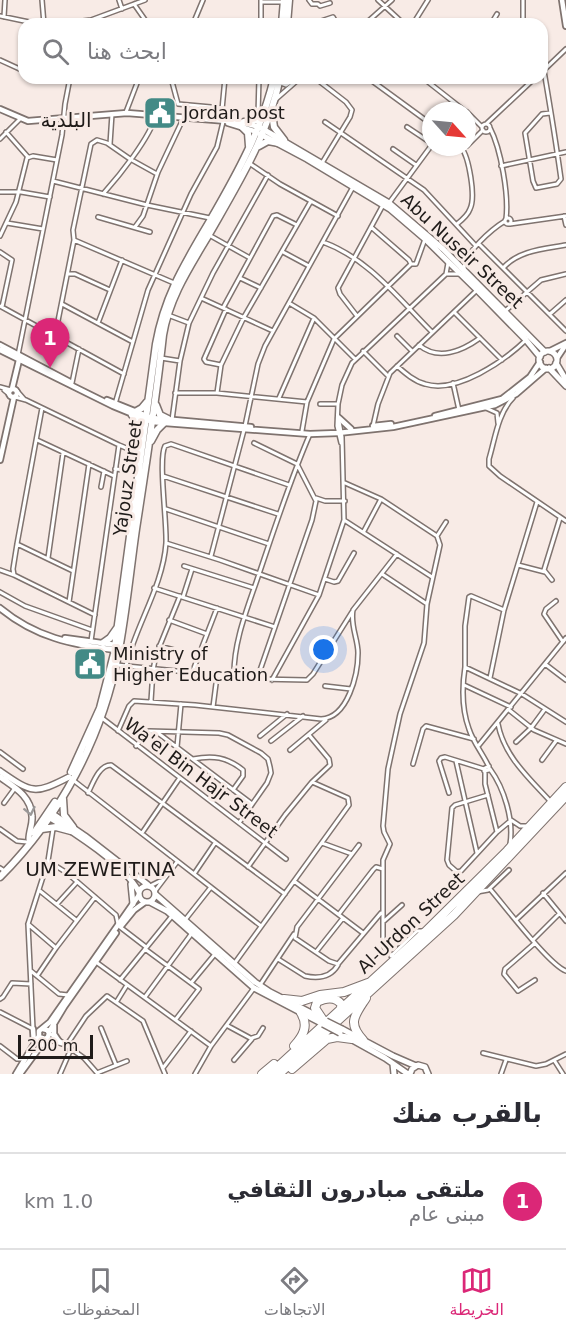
<!DOCTYPE html>
<html lang="ar">
<head>
<meta charset="utf-8">
<style>
  :root { --surface:#fff; --page:#f2f2f3; --text:#2b2b33; --muted:#7c7c81; --line:#e1e1e2; --accent:#db2777 }
  body { margin:0; font-family:"DejaVu Sans","Noto Sans Arabic",sans-serif; background:var(--page); color:var(--text); direction:rtl }
  .compass { position:absolute; left:422px; top:102px; width:54px; height:54px; border-radius:50%; background:var(--surface); box-shadow:0 2px 4px #0004; rotate:117deg }
  .scale { position:absolute; left:18px; bottom:15px; width:75px; box-sizing:border-box; padding-left:6px; border:3px solid #1f1b19; border-top:0; font-size:16px; line-height:21px; white-space:nowrap; color:#1f1b19; -webkit-text-stroke:4px #f8ebe6; paint-order:stroke }
  .you { position:absolute; left:324px; top:650px; width:21px; height:21px; margin:-15px; border:4px solid #fff; border-radius:50%; background:#1a73e8; box-shadow:0 0 0 9px #1a73e833 }
  .badge { display:grid; place-items:center; width:39px; height:39px; border-radius:50%; background:var(--accent); color:#fff; font-size:20px; font-weight:700 }
  .pin { position:absolute; translate:-50% -50px; filter:drop-shadow(0 2px 3px #0008) }
  .pin::after { content:''; position:absolute; top:32px; width:21px; height:18px; background:inherit; clip-path:polygon(0 0,100% 0,50% 100%) }
  .list { margin:0; padding:0; list-style:none }
  h2 { display:flex; justify-content:space-between; align-items:center; height:78px; margin:0; padding:0 24px; font-size:26px }
  h2 small { font-size:20px; font-weight:400; color:var(--muted) }
  .list li { display:grid; grid-template-columns:39px 1fr auto; gap:18px; align-items:center; box-sizing:border-box; height:96px; padding:0 24px; border-top:2px solid var(--line) }
  .list b { display:block; font-size:22px; white-space:nowrap }
  .list p { margin:0; font-size:20px; white-space:nowrap; color:var(--muted) }
  .list em { font-size:20px; font-style:normal; color:var(--muted) }
  .icon { flex:none; width:33px; height:33px; fill:none; stroke:currentColor; stroke-width:2; stroke-linecap:round; stroke-linejoin:round }
  .map { position:relative; flex:none; width:566px; height:1074px; overflow:hidden; direction:ltr }
  .search { position:absolute; background:var(--surface); box-shadow:0 2px 4px #0004; left:18px; right:18px; top:18px; height:66px; display:flex; align-items:center; gap:15px; box-sizing:border-box; padding:0 21px; border-radius:18px; color:var(--muted); font-size:22px }
  .sheet { height:174px; background:var(--surface) }
  nav { display:flex; justify-content:space-around; align-items:center; box-sizing:border-box; height:84px; border-top:2px solid var(--line); background:var(--surface); font-size:16px; color:var(--muted) }
  nav a { display:grid; justify-items:center; gap:3px }
  nav .on { color:var(--accent) }
  .map>svg:first-child { display:block }
  .lines { fill:none; stroke-linecap:round; stroke-linejoin:round }
  .minor-casing { stroke:#7f736f; stroke-width:6 }
  .tertiary-casing { stroke:#7f736f; stroke-width:8 }
  .secondary-casing { stroke:#7f736f; stroke-width:8 }
  .primary-casing { stroke:#7f736f; stroke-width:9 }
  .trunk-casing { stroke:#7f736f; stroke-width:10 }
  .minor { stroke:#fff; stroke-width:3 }
  .tertiary { stroke:#fff; stroke-width:4.5 }
  .secondary { stroke:#fff; stroke-width:5 }
  .primary { stroke:#fff; stroke-width:6 }
  .trunk { stroke:#fff; stroke-width:8 }
  .secondary-bridge-casing { stroke:#7f736f; stroke-width:8; stroke-linecap:butt }
  .secondary-bridge { stroke:#fff; stroke-width:5 }
  .oneway { stroke:#9a9898 }
  .labels { text-anchor:middle; stroke-width:6; stroke-linejoin:round; paint-order:stroke }
  .poi-label { font-size:18px; fill:#1f1b19; stroke:#f8ebe6; text-anchor:start }
  .street-label { font-size:18px; fill:#1f1b19; stroke:#f8ebe6 }
  .neighbourhood-label { font-size:20px; fill:#1f1b19; stroke:#f8ebe6 }
</style>
</head>
<body>
<div class="map">
<svg width="566" height="1074" viewBox="0 0 566 1074">
  <rect width="100%" height="100%" fill="#f8ebe6"/>
  <g class="lines">
    <g class="minor-casing">
      <path id="minor" d="M42,0L44,24
        M119,0L122,9
        M309,0L312,4H318L320,6L330,3
        M378,0L404,24
        M261,2H284
        M134,4L148,24
        M0,16L29,22L53,24
        M4,17L5,0
        M321,21L333,17L337,24
        M58,24L91,20L145,0
        M193,24L203,0
        M261,24V0
        M365,24L392,0
        M413,24L428,0
        M491,24L497,14
        M523,24V0
        M0,60L24,71
        M543,71L566,49
        M544,71C550,106 556,143 561,179L557,184L536,188L533,181L525,133L542,114L550,113
        M171,78L178,104L222,108
        M315,78L346,102L352,110L350,117L322,163
        M368,78L431,124
        M423,78L465,111
        M478,78L483,80L486,78
        M281,83L286,85L297,78
        M275,100L300,78
        M126,112L139,78
        M467,112L482,127
        M258,115L259,78
        M221,120L225,78
        M325,122L424,190L476,246
        M486,124L535,78
        M482 128a4 4 0 1 1 8 0a4 4 0 1 1-8 0Z
        M407,127L431,143
        M490,128C501,149 509,196 506,219
        M6,132L28,157
        M0,139L20,119
        M110,144L112,114
        M467,146L483,130
        M393,149L416,165
        M249,163L280,184L338,216
        M501,166L566,152
        M53,181L147,205L210,218
        M0,192H21L50,197
        M103,194C119,176 150,138 156,115
        M389,203L431,146
        M564,216L566,225
        M98,217L150,232
        M505 221a3 3 0 1 1 6 0a3 3 0 1 1-6 0Z
        M7,223L43,229
        M457,224C462,220 468,215 470,209C476,197 469,157 461,147
        M510,224L566,216
        M135,227L143,216L158,172L184,117
        M209,235L250,258
        M0,236L16,202L27,158L33,156L57,160
        M74,240L174,283
        M323,242C369,259 398,298 432,332
        M479,244L566,331
        M0,252L12,260L2,307
        M283,252L309,266
        M411,264H416L425,239
        M503,268C519,250 544,249 566,245
        M464,269C464,253 492,229 505,221
        M68,274H75L110,290
        M446,274H460
        M240,278L261,288
        M201,298L273,331
        M289,303L314,318L355,359
        M62,304L133,342
        M0,306L124,374
        M223,308L273,216L277,215L297,225
        M505,311L541,280L566,274
        M455,313L502,360
        M550,314L566,300
        M168,315L189,323
        M357,316L340,294L338,288L383,205
        M98,323L122,260
        M55,336L74,240L73,230L91,144L97,140L107,143L130,159L157,174
        M397,336L412,351
        M419,345C438,361 462,351 480,338
        M363,351L388,376
        M18,355L62,135L65,104L70,78
        M161,358L180,361
        M221,365L206,362L204,359L226,309
        M397,366C405,373 414,381 425,384C457,394 504,361 526,340
        M72,383L79,349
        M453,383L459,410
        M0,387L11,390
        M4,390L10,395
        M17,391L24,399
        M175,393H217L307,402
        M217,393L221,365L244,317L311,201
        M15,397L26,400L119,445L133,451L142,449
        M279,398L314,318
        M513,398C498,413 495,439 489,459V466L500,476L566,521
        M115,404L148,290L191,194L217,147L223,122
        M320,404H338
        M486,408L497,413L498,423
        M172,420L180,361L189,323L213,273L268,175
        M245,426L258,364L265,346L353,187
        M373,426L378,404L390,373L476,291
        M302,431L307,402L334,339L411,264L409,260L371,227
        M37,440L114,476
        M254,443L297,464L316,501L312,520L257,679
        M341,443L337,426L338,404L342,385L352,363L446,274L448,263
        M115,469L137,471
        M163,476L278,514
        M345,483L381,499L437,536
        M101,487L104,471
        M316,498L325,501H345
        M166,509L269,544
        M344,520L432,577
        M364,531L381,499
        M437,536L446,522
        M166,543L220,560L319,595
        M17,544L73,571
        M211,556L244,430
        M48,558L63,453
        M518,565L545,572
        M184,566L254,588
        M0,570L14,575L95,615
        M382,574L427,604
        M14,575L13,569L17,544L42,408
        M325,579L334,582L338,581L354,553
        M552,580L544,570L560,518
        M154,588L275,627
        M0,592L25,606L92,630
        M183,597L192,569
        M556,601L546,609L544,614L563,642
        M69,602L89,464
        M169,620L207,634
        M91,641L119,445
        M159,646L174,650
        M545,664L566,680
        M117,665L257,679L307,680L313,674L352,612
        M126,666C136,625 163,586 166,543C167,522 158,459 165,446L171,444L289,485
        M465,667V626L469,597L471,596L504,610
        M192,673L217,608
        M234,677C233,642 248,607 259,574C275,527 290,480 310,434
        M490,678L504,610L537,502
        M272,680L319,595L344,520L342,437L338,416
        M464,685L511,707
        M325,686L351,689
        M151,701L153,670L156,655L180,596
        M213,707L217,676
        M509,710L534,730L566,744
        M102,718L286,859
        M498,724C504,756 529,778 550,801
        M118,731L129,706L134,701L195,705L321,719C348,718 358,674 358,653C358,639 350,625 353,610L397,554
        M158,733L252,804
        M260,736L287,714
        M271,741L303,716
        M516,742L531,728L545,709
        M479,745L566,638
        M136,746L149,731L219,733L228,735L261,753L268,759L270,767L271,773L267,783L239,823
        M177,747L181,704
        M290,750L326,720
        M0,752L23,769
        M193,759C213,755 227,757 243,770V776L233,790
        M542,760L556,741
        M456,761L477,853
        M413,764L423,729L426,726L474,739
        M489,766V770L484,771L485,768Z
        M489,767C483,754 473,742 469,729C462,710 462,687 465,667L522,694L566,722
        M490,769C504,788 514,820 510,844
        M485,772V784L497,832L461,871L457,872L449,865L447,860L452,808L455,805L488,795
        M73,780L261,926
        M88,793C93,783 99,765 111,765L285,894
        M449,793L439,761L441,758L445,757L484,769
        M4,803L15,788
        M511,820L520,826H526
        M0,829L17,841L27,842
        M497,832L509,822
        M142,833L179,779
        M322,843L352,854
        M359,845L297,927L295,938L329,961L338,964L381,913
        M48,861L67,873L116,915L118,924
        M248,867L285,815L312,782L330,765L329,759L309,735
        M0,868L3,870
        M150,869L163,879
        M194,874L215,843
        M294,881L363,933
        M150,886L160,881
        M490,889C504,905 549,965 566,971
        M40,891L76,920
        M155,891L177,862
        M477,892L488,890L509,870
        M543,893L566,921
        M57,904L77,882
        M339,914L373,870L376,867L383,869
        M517,919L566,873
        M185,920L211,887
        M383,922L402,905
        M28,924L56,948
        M120,927L146,947
        M533,940L559,914
        M145,949L199,989L176,1019
        M316,952L343,918
        M391,956L417,931H424
        M395,957L385,951L383,940V860L390,844L384,832L383,826L388,769L400,714L424,643L427,604L440,545L437,536
        M278,959L305,976C319,979 331,977 338,965
        M96,962L211,1046
        M234,964L349,805L348,798L312,782
        M31,971L59,994L68,995
        M37,976L56,948L95,897
        M120,980L172,916
        M535,980L518,991L504,974L505,969L535,943
        M191,983L215,954
        M260,985L294,934
        M145,997L192,933
        M0,999L3,997L12,983L31,984
        M117,1001L127,985
        M0,1012L33,1029
        M228,1026L252,1039L234,1060
        M101,1028L116,1065
        M33,1029L28,924L48,861L53,829
        M49,1033L84,1058L98,1074
        M252,1038L258,1036L263,1028
        M46,1039L62,1044
        M0,1046L17,1059H24
        M66,1046L86,1016L107,996L143,1021L165,1074
        M483,1053L536,1066L546,1064L566,1054
        M554,1060L563,1074
        M163,1068L191,1031
        M97,1073L127,1061
        M60,1074L71,1049
        M195,1074L211,1046L254,988
        M501,1074L506,1060"/>
    </g>
    <g class="tertiary-casing">
      <path id="tertiary" d="M562,0L566,26
        M0,109L28,121L127,113L240,122L259,127
        M228,123L257,132
        M0,345L70,382
        M0,350L113,406L152,422L310,434L338,433L393,427L495,405L516,394L546,368
        M550,351L566,343
        M557,358L565,346
        M12,389L19,360
        M9 393a4 4 0 1 1 8 0a4 4 0 1 1-8 0Z
        M107,400L152,418L251,427
        M435,416L502,399L530,377L540,362
        M339,418L351,429
        M373,426L391,424
        M0,460L14,397
        M0,608C35,637 72,645 117,650
        M65,638L116,645
        M121,926L134,910L145,902
        M54,1025V1034L58,1040
        M33,1029L34,1044
        M43,1029L47,1030L49,1033L48,1037L45,1039L39,1037V1031L50,1022L139,895
        M49,1032L64,1007L116,933
        M16,1074L39,1036
        M20,1074L45,1040"/>
    </g>
    <g class="secondary-casing">
      <path id="secondary" d="M261,128L389,203L443,249L545,352
        M260,134L307,159L390,209L425,239L477,290L526,340L540,357
        M539 360a9 9 0 1 1 18 0a9 9 0 1 1-18 0Z
        M556,363L566,380
        M549,368L566,386
        M0,771C32,793 34,795 69,777
        M0,777C14,787 31,796 32,816C33,824 29,831 29,839
        M50,812L85,836L148,885
        M47,816C74,832 125,865 139,892
        M131,884L133,904
        M139 894a8 8 0 1 1 16 0a8 8 0 1 1-16 0Z
        M155,894L255,982L270,992L321,1018
        M150,902L167,911L254,988L323,1024
        M342,1029L393,1056L416,1066
        M349,1038L385,1058L408,1074
        M393,1064L394,1074
        M410,1074L412,1069L418,1065L425,1067L428,1074"/>
    </g>
    <g class="primary-casing">
      <path id="primary" d="M282,24L284,0
        M287,24L289,0
        M272,114L274,127L284,140
        M244,122L254,121L262,114
        M241,126L248,133L249,146
        M259,146L268,141L279,143
        M156,405L160,415L168,419
        M135,412L142,408L147,402
        M132,415L139,423L142,435
        M151,441L157,430L164,423
        M103,643L110,638L117,628
        M71,772L100,708L114,654L156,344C165,294 186,262 211,219C237,174 262,129 274,78
        M63,799L64,815L73,827
        M42,829L56,827L71,831
        M34,833L55,802
        M0,877C60,817 102,738 118,655C126,614 130,571 136,529C146,465 156,400 163,335C169,298 189,268 208,236C237,185 268,136 280,78"/>
    </g>
    <g class="trunk-casing">
      <path id="trunk" d="M284,999L302,1001L320,995L344,992L368,983
        M323,1020L315,1008L317,1002C325,998 336,996 342,1005L340,1010
        M363,1040C347,1023 355,1015 366,998
        M294,1046C303,1036 309,1026 301,1013
        M292,1069L327,1039L337,1037L352,1039
        M262,1074L274,1064
        M270,1074L425,932L507,851L566,787
        M279,1074L454,915L566,796"/>
    </g>
    <use href="#minor" class="minor"/>
    <use href="#tertiary" class="tertiary"/>
    <use href="#secondary" class="secondary"/>
    <use href="#primary" class="primary"/>
    <use href="#trunk" class="trunk"/>
    <g class="secondary-bridge-casing">
      <path id="secondary-bridge" d="M326,1021L342,1029
        M323,1024L340,1033"/>
    </g>
    <use href="#secondary-bridge" class="secondary-bridge"/>
  </g>
  <defs><path id="oneway-chevron" d="M-2-3.5L2.5 0L-2 3.5" fill="none" stroke-width="1.6" stroke-linecap="round" stroke-linejoin="round" transform="scale(1.5)"/></defs>
  <use class="oneway" href="#oneway-chevron" transform="translate(30 811) rotate(78)"/>
  <defs>
    <g id="civic-square" transform="scale(1.725)"><rect x="-9" y="-9" width="18" height="18" rx="4" fill="#438a86" stroke="#f8ebe6"/><path d="M-.6-6.5H3V-4.5H.6V-3L4-1V1h2V6H-6V1h2V-1L-.6-3ZM-1.2 2.5V6h2.4V2.5Z" fill="#fff"/></g>
  </defs>
  <g fill-rule="evenodd">
    <use href="#civic-square" x="160" y="113"/>
    <use href="#civic-square" x="90" y="664"/>
  </g>
  <g class="labels">
    <g class="poi-label">
      <text x="183" y="119">Jordan post</text>
      <text x="113" y="660">Ministry of<tspan x="113" dy="21">Higher Education</tspan></text>
    </g>
    <g class="street-label">
      <text transform="translate(462 251) rotate(43)" y="6">Abu Nuseir Street</text>
      <text transform="translate(128 478) rotate(-82)" y="6">Yajouz Street</text>
      <text transform="translate(201 778) rotate(37)" y="6">Wa'el Bin Hajr Street</text>
      <text transform="translate(411 923) rotate(-43)" y="6">Al-Urdon Street</text>
    </g>
    <g class="neighbourhood-label">
      <text x="66" y="127">البلدية</text>
      <text x="100" y="876">UM ZEWEITINA</text>
    </g>
  </g>
</svg>
<svg class="compass" viewBox="-18 -18 36 36"><path d="M0-13l5 13h-10z" fill="#e53935"/><path d="M0 13l5-13h-10z" fill="#7c7c81"/></svg>
<div class="scale">200 m</div>
<div class="you"></div>
<div class="pin badge" style="left:50px;top:368px">1</div>
<div class="search"><svg class="icon" aria-label="search" viewBox="0 0 24 24"><circle cx="10" cy="10" r="6"/><path d="M15 15l6 6"/></svg>ابحث هنا</div>
</div>
<section class="sheet">
<h2>بالقرب منك<small></small></h2>
<ul class="list">
<li><span class="badge">1</span><div><b>ملتقى مبادرون الثقافي</b><p>مبنى عام</p></div><em>1.0 km</em></li>
</ul>
</section>
<nav>
<a class="on"><svg class="icon" aria-label="map" viewBox="0 0 24 24"><path d="M3 6l6-2 6 2 6-2v14l-6 2-6-2-6 2zM9 4v14M15 6v14"/></svg>الخريطة</a>
<a><svg class="icon" aria-label="directions" viewBox="0 0 24 24"><path d="M12 3l9 9-9 9-9-9zM9 14v-3h6M13 9l2 2-2 2"/></svg>الاتجاهات</a>
<a><svg class="icon" aria-label="saved" viewBox="0 0 24 24"><path d="M7 4h10v16l-5-4-5 4z"/></svg>المحفوظات</a>
</nav>
</body>
</html>
